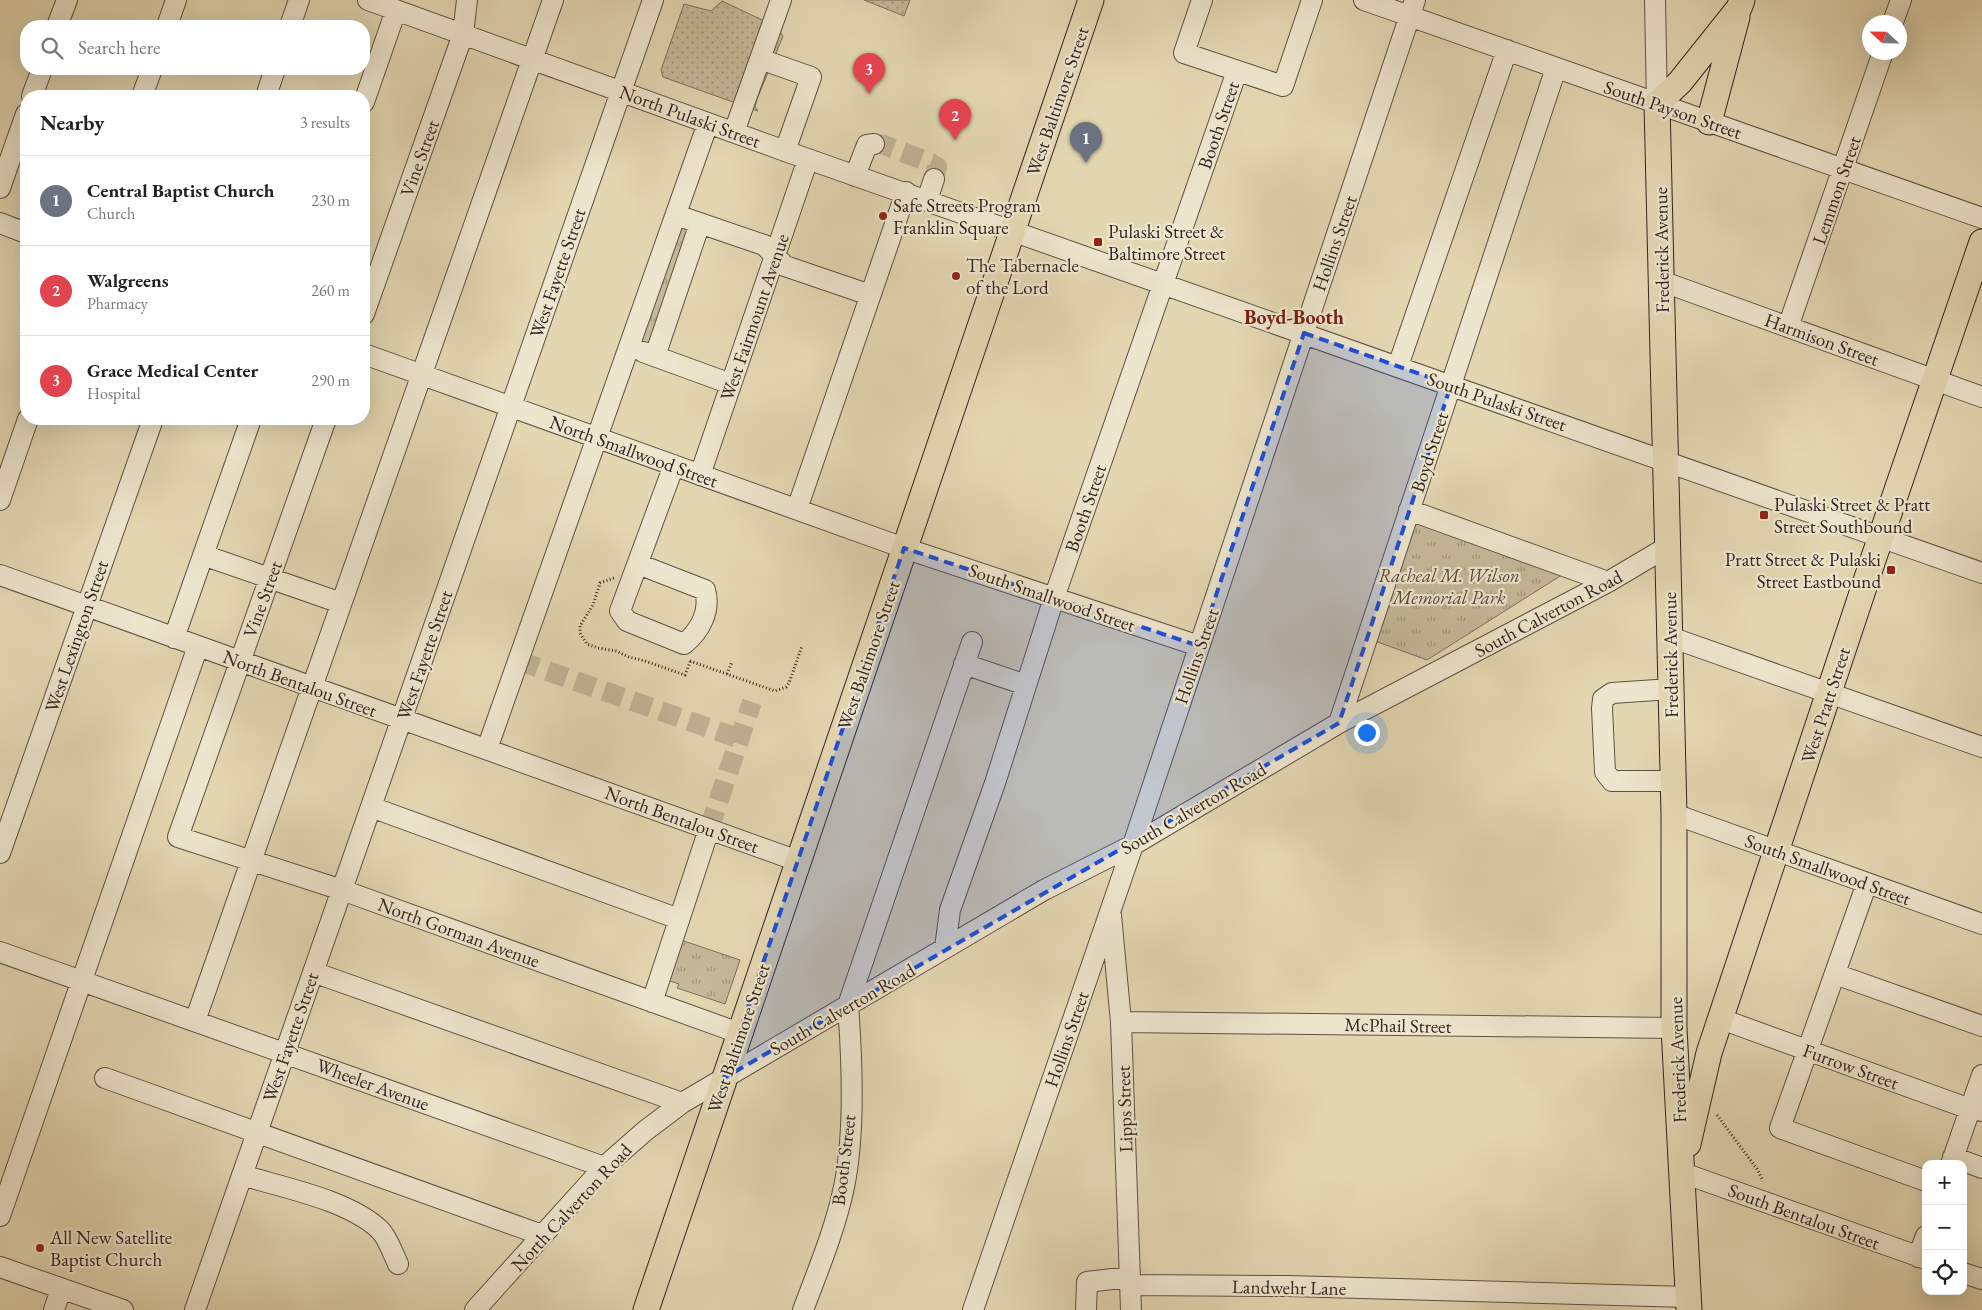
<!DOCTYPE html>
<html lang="en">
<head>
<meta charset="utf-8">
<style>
  :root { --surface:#fff; --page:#f2f2f2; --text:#222; --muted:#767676; --line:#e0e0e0; --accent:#8f2418 }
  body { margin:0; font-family:"EB Garamond",serif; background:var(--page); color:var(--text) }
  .controls { position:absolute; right:15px; bottom:15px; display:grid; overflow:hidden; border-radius:10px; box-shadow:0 5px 20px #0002 }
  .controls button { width:45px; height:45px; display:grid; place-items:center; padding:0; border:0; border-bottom:1px solid var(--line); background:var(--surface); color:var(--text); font:25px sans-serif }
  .compass { position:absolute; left:1862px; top:15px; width:45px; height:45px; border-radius:50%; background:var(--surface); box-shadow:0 5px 20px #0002; rotate:292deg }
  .you { position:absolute; left:1366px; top:732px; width:18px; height:18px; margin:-12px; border:4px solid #fff; border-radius:50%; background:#1a73e8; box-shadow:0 0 0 8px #1a73e833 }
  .badge { display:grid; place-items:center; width:32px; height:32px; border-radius:50%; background:var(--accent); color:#fff; font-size:16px; font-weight:700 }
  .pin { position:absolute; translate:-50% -41px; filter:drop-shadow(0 1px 2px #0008) }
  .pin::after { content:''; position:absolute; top:26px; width:18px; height:15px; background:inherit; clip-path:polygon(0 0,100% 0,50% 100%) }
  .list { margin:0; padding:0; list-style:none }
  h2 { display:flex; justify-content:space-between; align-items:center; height:65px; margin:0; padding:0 20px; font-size:21px }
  h2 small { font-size:16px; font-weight:400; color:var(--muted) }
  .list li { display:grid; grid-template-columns:32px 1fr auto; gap:15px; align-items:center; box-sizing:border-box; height:90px; padding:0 20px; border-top:1px solid var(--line) }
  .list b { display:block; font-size:19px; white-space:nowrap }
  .list p { margin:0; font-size:16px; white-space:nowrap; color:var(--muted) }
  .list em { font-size:16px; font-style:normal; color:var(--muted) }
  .icon { flex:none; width:28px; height:28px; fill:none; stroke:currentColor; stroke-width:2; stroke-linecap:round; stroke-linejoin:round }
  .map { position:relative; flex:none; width:1982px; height:1310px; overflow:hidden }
  .search { position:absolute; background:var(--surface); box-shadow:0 5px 20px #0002; left:20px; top:20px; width:350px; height:55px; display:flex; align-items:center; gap:12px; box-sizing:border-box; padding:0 18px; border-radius:20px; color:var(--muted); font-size:19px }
  .panel { position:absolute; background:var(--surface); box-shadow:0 5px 20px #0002; left:20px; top:90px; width:350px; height:335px; border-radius:20px }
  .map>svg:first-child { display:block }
  .grass { fill:url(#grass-dots); stroke:#7c6f5c }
  .park { fill:url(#park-tufts); stroke:#7c6f5c }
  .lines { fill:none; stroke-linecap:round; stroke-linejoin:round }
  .minor-tunnel { stroke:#c0b395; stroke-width:20; stroke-dasharray:20 10; stroke-linecap:butt }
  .minor-casing { stroke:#5e5244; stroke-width:22 }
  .major-casing { stroke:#322520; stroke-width:27 }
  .path { stroke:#322520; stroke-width:3; stroke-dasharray:1 2.5; stroke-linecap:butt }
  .minor { stroke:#ede5cd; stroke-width:20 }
  .major { stroke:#e3d7b2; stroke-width:25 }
  .marked { fill:#1d4ed8; fill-opacity:0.2; stroke:#1d4ed8; stroke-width:4; stroke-dasharray:10 6; stroke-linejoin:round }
  .poi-dot { fill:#8f2418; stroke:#ede5cd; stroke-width:2 }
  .labels { text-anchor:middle; stroke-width:4.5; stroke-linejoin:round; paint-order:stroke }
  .street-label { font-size:19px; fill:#322520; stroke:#ede5cd }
  .poi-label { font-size:19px; fill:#322520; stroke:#ede5cd; text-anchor:start }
  .park-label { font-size:19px; font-style:italic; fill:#574a3e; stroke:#ede5cd }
  .neighbourhood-label { font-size:20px; font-weight:bold; fill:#7a1f14; stroke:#ede5cd }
</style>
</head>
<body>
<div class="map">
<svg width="1982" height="1310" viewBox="0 0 1982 1310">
  <defs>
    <pattern id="grass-dots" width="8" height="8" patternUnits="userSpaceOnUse" patternTransform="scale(1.25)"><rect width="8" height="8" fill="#c5b999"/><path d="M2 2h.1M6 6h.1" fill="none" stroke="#a1967c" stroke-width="1.8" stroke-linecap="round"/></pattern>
    <pattern id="park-tufts" width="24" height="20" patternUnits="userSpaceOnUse" patternTransform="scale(1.25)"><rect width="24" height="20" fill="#c5b999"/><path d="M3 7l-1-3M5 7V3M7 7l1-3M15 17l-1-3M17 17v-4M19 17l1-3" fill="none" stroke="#a1967c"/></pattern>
  </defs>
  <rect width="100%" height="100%" fill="#e3d7b2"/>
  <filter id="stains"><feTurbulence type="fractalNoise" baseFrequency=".004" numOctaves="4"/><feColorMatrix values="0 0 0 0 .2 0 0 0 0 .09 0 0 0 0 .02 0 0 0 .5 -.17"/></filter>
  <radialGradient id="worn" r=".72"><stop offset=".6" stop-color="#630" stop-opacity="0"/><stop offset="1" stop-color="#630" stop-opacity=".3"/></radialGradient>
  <path class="grass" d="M864,0H910L904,16Z
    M722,1L777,27L783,36L757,99L755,107L758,111L663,77L661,70L684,4L711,11Z"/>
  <path class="park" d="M680,220L695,225L652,347L637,342Z
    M1416,519L1565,573L1427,660L1375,641Z
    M678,939L740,960L725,1004L677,988L679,984L664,979Z"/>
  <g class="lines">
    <path class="minor-tunnel" d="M874,144L884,145L931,163L937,167L934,179
      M519,661L740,739
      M709,829L752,702"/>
    <g class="minor-casing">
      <path id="minor" d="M368,0L785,151L1982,573
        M1202,0L1184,53L1283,86L1312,0
        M1364,0L1982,218
        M1655,0L1657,104
        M1893,22L1901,0
        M57,26L67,0
        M167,26L176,0
        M290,26L299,0
        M760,59L811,77L785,151
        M32,96L42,69
        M142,96L152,69
        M266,96L275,69
        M364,102L396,10
        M734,132L781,0
        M855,176L867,145L874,144
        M0,188L26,114
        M927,200L934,179
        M676,215L764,245L785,266L870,295
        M0,223L26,233
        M1661,281L1982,397
        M364,314L463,34L467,0
        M1788,327L1883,52
        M643,352L731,384
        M364,354L904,548L1199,646
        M655,356L700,223
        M1398,366L1507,50
        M326,419L178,837L342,890L739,1033
        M700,475L808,159
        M0,500L28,419
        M797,509L906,192
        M1409,510L1608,582
        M203,555L341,603
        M638,564L705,590C711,611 700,631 684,644L627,621L620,611L674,465
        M0,575L798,861
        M1670,637L1982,747
        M174,638L251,419
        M964,664L1026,685
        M1671,689L1612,693L1603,699L1602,708L1605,772L1612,781H1673
        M1339,723L1556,68
        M487,749L708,123
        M371,807L679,919
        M1674,814L1982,924
        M0,853L153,419
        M1867,883L1780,1128L1926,1181
        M1111,915L1121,1022L1131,1310
        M945,948L950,910L995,783L1054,598L1237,71
        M0,952L604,1167
        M313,972L682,1103
        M1835,974L1982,1026
        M652,1002L709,829
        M1721,1019L1970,1109L1982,1111
        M195,1021L553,0
        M1121,1022L1674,1028
        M105,1078L542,1235
        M1953,1157L1982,1168
        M1951,1164L1982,1075
        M1683,1173L1926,1259
        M242,1175C284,1188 349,1200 380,1230C388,1238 393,1254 398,1264
        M0,1216L198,646
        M1918,1257L1926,1236
        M0,1267L123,1310
        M1963,1273L1982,1279
        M1130,1285L1288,1286L1688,1297
        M54,1310L61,1289
        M195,1310L653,0
        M475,1310L604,1167L645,1131L682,1103L1044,890L1133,845L1339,723L1608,582L1667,547
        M803,1310C818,1270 835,1230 844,1187C855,1135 852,1058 848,1005L972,642
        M973,1310L1133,845L1415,0
        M1086,1310L1087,1282L1129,1277"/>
    </g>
    <g class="major-casing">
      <path id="major" d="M1709,122L1737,17
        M1688,1144L1709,1053L1874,557L1982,242
        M646,1310L1091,0
        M1689,1310L1674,1028V814L1657,104L1680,82L1739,8L1742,0"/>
    </g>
    <path class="path" d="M614,578L600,583L593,605L580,626V633L587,644L598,648L616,651L629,657L645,661L685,675L691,660
      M690,661L775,691L786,687L789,683L802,646
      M727,674L732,662
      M1717,1115L1757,1169L1763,1181"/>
    <use href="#minor" class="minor"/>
    <use href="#major" class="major"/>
  </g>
  <path class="marked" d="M1304,333L1451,385L1339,723L724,1078L904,548L1199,646Z"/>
  <g class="poi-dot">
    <circle cx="883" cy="216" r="5"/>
    <rect x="1093" y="237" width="10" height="10" rx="2.5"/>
    <circle cx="956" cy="276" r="5"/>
    <rect x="1759" y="510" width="10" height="10" rx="2.5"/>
    <rect x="1886" y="565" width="10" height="10" rx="2.5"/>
    <circle cx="40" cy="1248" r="5"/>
  </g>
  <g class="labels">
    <g class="street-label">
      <text transform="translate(1057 101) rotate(-71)" y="7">West Baltimore Street</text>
      <text transform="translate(1673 109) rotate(19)" y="7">South Payson Street</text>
      <text transform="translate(690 116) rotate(20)" y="7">North Pulaski Street</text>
      <text transform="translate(1218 125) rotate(-71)" y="7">Booth Street</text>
      <text transform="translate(419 158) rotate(-70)" y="7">Vine Street</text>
      <text transform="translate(1836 190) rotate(-71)" y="7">Lemmon Street</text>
      <text transform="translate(1334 243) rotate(-71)" y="7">Hollins Street</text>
      <text transform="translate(1661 250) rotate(-91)" y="7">Frederick Avenue</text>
      <text transform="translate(557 273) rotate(-71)" y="7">West Fayette Street</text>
      <text transform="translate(754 317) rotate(-71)" y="7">West Fairmount Avenue</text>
      <text transform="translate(1822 339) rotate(20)" y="7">Harmison Street</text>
      <text transform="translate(1497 401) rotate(19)" y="7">South Pulaski Street</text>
      <text transform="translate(634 451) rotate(20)" y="7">North Smallwood Street</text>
      <text transform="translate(1429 452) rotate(-72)" y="7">Boyd Street</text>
      <text transform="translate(1085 508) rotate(-71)" y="7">Booth Street</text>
      <text transform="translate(1052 597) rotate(19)" y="7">South Smallwood Street</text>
      <text transform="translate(262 599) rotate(-70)" y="7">Vine Street</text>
      <text transform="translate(1548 613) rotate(-28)" y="7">South Calverton Road</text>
      <text transform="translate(76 636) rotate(-71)" y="7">West Lexington Street</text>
      <text transform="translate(424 655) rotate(-71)" y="7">West Fayette Street</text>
      <text transform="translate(868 655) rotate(-71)" y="7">West Baltimore Street</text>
      <text transform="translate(1670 655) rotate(-91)" y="7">Frederick Avenue</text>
      <text transform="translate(1196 656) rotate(-71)" y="7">Hollins Street</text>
      <text transform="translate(300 683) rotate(20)" y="7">North Bentalou Street</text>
      <text transform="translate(1825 705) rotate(-72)" y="7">West Pratt Street</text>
      <text transform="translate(1193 808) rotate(-30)" y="7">South Calverton Road</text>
      <text transform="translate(682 819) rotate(20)" y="7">North Bentalou Street</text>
      <text transform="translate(1828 869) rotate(20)" y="7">South Smallwood Street</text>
      <text transform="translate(459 932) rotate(20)" y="7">North Gorman Avenue</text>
      <text transform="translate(842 1009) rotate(-30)" y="7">South Calverton Road</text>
      <text transform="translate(1398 1025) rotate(1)" y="7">McPhail Street</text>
      <text transform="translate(290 1037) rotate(-71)" y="7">West Fayette Street</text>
      <text transform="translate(738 1038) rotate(-71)" y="7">West Baltimore Street</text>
      <text transform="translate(1066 1039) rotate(-71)" y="7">Hollins Street</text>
      <text transform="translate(1677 1060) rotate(-92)" y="7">Frederick Avenue</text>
      <text transform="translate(1851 1066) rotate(20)" y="7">Furrow Street</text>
      <text transform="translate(373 1084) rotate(20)" y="7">Wheeler Avenue</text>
      <text transform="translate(1124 1109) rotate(-92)" y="7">Lipps Street</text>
      <text transform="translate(843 1160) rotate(-83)" y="7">Booth Street</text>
      <text transform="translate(571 1207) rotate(-47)" y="7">North Calverton Road</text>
      <text transform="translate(1804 1216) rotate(20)" y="7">South Bentalou Street</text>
      <text transform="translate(1289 1287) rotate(1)" y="7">Landwehr Lane</text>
    </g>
    <g class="poi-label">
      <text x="893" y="212">Safe Streets Program<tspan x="893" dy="22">Franklin Square</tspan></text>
      <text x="1108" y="238">Pulaski Street &amp;<tspan x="1108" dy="22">Baltimore Street</tspan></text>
      <text x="966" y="272">The Tabernacle<tspan x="966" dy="22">of the Lord</tspan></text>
      <text x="1774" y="511">Pulaski Street &amp; Pratt<tspan x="1774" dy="22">Street Southbound</tspan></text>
      <text x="1881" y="566" text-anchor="end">Pratt Street &amp; Pulaski<tspan x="1881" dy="22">Street Eastbound</tspan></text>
      <text x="50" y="1244">All New Satellite<tspan x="50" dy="22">Baptist Church</tspan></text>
    </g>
    <g class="park-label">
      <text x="1449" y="582">Racheal M. Wilson<tspan x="1449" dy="22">Memorial Park</tspan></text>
    </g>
    <g class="neighbourhood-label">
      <text x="1294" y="324">Boyd-Booth</text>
    </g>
  </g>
  <rect width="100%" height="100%" filter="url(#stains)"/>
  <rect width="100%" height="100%" fill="url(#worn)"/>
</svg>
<div class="controls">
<button>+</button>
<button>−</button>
<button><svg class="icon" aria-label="locate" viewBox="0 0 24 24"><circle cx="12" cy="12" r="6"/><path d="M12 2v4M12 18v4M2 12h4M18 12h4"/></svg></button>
</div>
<svg class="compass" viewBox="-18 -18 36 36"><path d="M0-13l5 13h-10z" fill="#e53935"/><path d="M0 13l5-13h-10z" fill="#767676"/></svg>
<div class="you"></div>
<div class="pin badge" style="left:1086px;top:163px;background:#6b7280">1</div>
<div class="pin badge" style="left:955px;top:140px;background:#e0444e">2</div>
<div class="pin badge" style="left:869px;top:94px;background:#e0444e">3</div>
<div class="search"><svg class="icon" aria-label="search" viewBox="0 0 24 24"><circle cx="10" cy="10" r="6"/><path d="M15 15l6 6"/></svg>Search here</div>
<section class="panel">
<h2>Nearby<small>3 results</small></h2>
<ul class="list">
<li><span class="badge" style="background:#6b7280">1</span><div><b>Central Baptist Church</b><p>Church</p></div><em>230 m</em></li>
<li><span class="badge" style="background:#e0444e">2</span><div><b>Walgreens</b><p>Pharmacy</p></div><em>260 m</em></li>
<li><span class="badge" style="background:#e0444e">3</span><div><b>Grace Medical Center</b><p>Hospital</p></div><em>290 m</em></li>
</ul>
</section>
</div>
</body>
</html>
